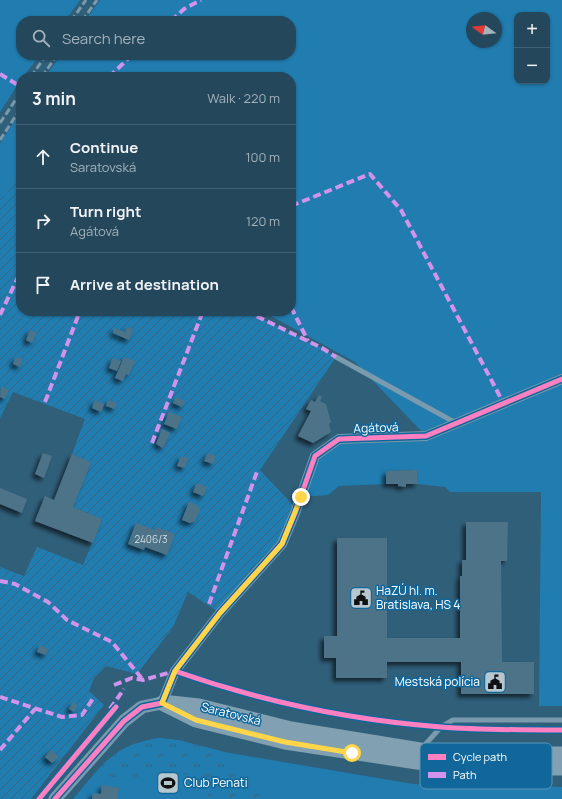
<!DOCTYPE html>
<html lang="en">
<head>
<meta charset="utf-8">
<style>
  :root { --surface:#24475c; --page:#305165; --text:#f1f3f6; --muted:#a3b2bb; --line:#415f72 }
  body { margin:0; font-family:Manrope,sans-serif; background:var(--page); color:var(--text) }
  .controls { position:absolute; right:12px; top:12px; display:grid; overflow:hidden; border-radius:8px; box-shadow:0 1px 3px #0004 }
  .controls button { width:36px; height:36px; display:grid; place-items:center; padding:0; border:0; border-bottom:1px solid var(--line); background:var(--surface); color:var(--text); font:20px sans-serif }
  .compass { position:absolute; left:466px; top:12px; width:36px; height:36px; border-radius:50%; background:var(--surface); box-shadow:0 1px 3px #0004; rotate:285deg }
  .stop { position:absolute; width:12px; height:12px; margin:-9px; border:3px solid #ffd54a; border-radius:50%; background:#fff }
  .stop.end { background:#ffd54a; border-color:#fff; box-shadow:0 1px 4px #0008 }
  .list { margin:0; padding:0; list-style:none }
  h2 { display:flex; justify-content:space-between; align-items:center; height:52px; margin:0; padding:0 16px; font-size:17px }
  h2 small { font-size:13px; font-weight:400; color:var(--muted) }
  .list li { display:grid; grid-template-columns:26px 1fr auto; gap:12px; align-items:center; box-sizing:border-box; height:64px; padding:0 16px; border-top:1px solid var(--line) }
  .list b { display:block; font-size:15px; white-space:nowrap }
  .list p { margin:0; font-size:13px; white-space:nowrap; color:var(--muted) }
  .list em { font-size:13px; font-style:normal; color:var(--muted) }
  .icon { flex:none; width:22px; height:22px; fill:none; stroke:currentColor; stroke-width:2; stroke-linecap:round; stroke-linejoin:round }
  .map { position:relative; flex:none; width:562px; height:799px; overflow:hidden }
  .search { position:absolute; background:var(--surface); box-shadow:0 1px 3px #0004; left:16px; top:16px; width:280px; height:44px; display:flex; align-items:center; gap:10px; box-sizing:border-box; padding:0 14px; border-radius:16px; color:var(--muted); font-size:15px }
  .panel { position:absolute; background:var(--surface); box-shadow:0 1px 3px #0004; left:16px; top:72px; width:280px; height:244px; border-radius:16px }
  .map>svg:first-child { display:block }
  .grass { fill:#217caf; fill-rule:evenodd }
  .park { fill:url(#park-tufts) }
  .garden { fill:url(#garden-furrows) }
  .building { fill:#4d7389; filter:url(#shadow) }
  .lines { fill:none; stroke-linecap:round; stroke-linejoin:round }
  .service { stroke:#7a9aad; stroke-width:5 }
  .minor { stroke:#7a9aad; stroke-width:10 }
  .tertiary { stroke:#7a9aad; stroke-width:13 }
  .secondary { stroke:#81a0b1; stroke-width:15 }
  .rail { stroke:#7b9aab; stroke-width:3; stroke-dasharray:7 3; stroke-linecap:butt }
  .quiet { stroke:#d193ec; stroke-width:4; stroke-dasharray:8 4; stroke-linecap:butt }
  .cycleway-casing { stroke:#11679a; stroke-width:8 }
  .cycleway { stroke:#ff80c0; stroke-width:5 }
  .route { stroke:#ffd54a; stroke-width:5 }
  .labels { text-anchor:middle; stroke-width:3; stroke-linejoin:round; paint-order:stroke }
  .number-label { font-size:10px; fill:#d2dce2 }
  .street-label { font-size:12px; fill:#fff; stroke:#11679a }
  .poi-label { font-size:12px; fill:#fff; stroke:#11679a; text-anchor:start }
  .key { fill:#11679a; stroke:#5895b8; stroke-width:1 }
  .key-label { font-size:11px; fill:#fff }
</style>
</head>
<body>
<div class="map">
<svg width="562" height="799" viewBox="0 0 562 799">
  <defs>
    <pattern id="park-tufts" width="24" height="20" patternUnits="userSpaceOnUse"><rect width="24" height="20" fill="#217caf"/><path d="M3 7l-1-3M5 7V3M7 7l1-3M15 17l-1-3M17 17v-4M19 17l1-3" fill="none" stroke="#346682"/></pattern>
    <pattern id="garden-furrows" width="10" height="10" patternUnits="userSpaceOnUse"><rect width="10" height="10" fill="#217caf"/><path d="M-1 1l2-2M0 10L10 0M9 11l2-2" fill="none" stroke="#346682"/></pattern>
    <filter id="shadow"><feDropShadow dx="-3.5" dy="3.5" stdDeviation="2" flood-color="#0009"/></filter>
  </defs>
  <rect width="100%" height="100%" fill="#305f7a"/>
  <path class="grass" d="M0,0H80L65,21H21V55H40L23,77H21V80L0,112Z
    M100,0H562V706H539L541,492H450L445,487L418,484L417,470L386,471V484L339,486L328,495L301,497L315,456L339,439L426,436L355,362L262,311H291V77H45L61,55H291V21H85ZM517,15H547V81H517ZM472,18H496V42H472Z
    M21,112V174L5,197L0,194V143Z
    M159,738L178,740L224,752L413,784L562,787V799H73C101,766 113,746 159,738Z"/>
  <path class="park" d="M159,738L178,740L224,752L264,799H207L210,779L140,767L137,781L106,776L99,768C120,748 131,743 159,738Z"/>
  <path class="garden" d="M21,174V311H246L322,348L336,357L260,470L291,503L295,513L282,544L220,613L188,592L173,627L137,674L106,666L94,678L89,691L104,705L31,799H0V567L24,576L37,547L83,565L102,519L73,507L90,462L72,454L85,419L13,392L0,418V194L5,196Z"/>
  <path class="building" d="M127,327L133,329L129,340L113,333L114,328L125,332Z
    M30,330L37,333L32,343L26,340Z
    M16,357L23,359L20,367L13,364Z
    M124,357L135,361L129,375L126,374L123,381L115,378Z
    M113,358L121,361L117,371L109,368Z
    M1,386L9,390L5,399L0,397Z
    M319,395L322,397L320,401L326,404L331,422L329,424L331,432L313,443L298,436L311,411L306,409L311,400L315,402Z
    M176,397L185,401L182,407L173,403Z
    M95,400L104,404L101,412L92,408Z
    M108,400L117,403L115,409L106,406Z
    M169,412L182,417L177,429L164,424Z
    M162,429L170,433L163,448L156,444Z
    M43,453L52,456L44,478L35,474Z
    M208,453L216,456L213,464L204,461Z
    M72,454L91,462L73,507L102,519L93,543L35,521L45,496L54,500Z
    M181,456L188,458L185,468L177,466Z
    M417,470L418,484H406V487L398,486V484H386V471Z
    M197,483L207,487L203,496L193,492Z
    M0,488L27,499L22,513L0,504Z
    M189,502L197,505L200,510L195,521L190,523L182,520Z
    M466,522H508L507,561H501L502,662H534V694H461V662H387V678H336V658H324V636H337V538H387V638H460V576H462V560H466Z
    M136,523L155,530L156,527L175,534L167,555L145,547L144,550L128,544Z
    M40,645L48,649L46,655L37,652Z
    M73,702L78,706L74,712L69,709Z
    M51,750L59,757L52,763L45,757Z
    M102,785L119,788L117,799H92L93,793L101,794Z"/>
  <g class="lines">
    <path class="service" d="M336,357L456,423
      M422,748L441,727L453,720H562"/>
    <path class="minor" d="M162,703L175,671L220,613L282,544L295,513L315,456L339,439L426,436L562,379"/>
    <path class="tertiary" d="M55,799L124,721L142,707L162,703"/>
    <path class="secondary" d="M162,703L196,720L285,742L417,762L465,767L562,768
      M171,703L199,706L291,729L420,750L469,754H562"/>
    <path class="rail" d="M71,21L86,0
      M82,21L97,0
      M31,77L46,55
      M42,77L57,55
      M0,123L21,92
      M0,140L21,108"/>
    <path class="quiet" d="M171,21L184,9L201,0
      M0,74L21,87
      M109,77L132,55
      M291,206L370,174L401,210L504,404
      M291,307L308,341
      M246,311L322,348L336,357
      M0,315L21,271
      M45,402L80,311
      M152,443L203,311
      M0,581L15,584L48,602L67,620L112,642L143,680
      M209,604L258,469
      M114,685L132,678L143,680L175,671
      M0,697L62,717L82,715L94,697
      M110,709L124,689
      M0,750L35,709"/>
    <g class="cycleway-casing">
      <path id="cycleway" d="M175,671C260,701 350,720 441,727C481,730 522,730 562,730
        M39,799L116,707
        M55,799L124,721L142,707L162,703L175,671L220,613L282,544L295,513L315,456L339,439L426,436L562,379"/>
    </g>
    <use href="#cycleway" class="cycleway"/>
  </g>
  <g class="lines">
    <path class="route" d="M301,497L282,544L220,613L175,671L162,703L196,720L285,742L352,753"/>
  </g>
  <defs>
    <g id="civic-square" transform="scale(1.15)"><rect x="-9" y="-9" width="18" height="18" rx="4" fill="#b7c7d0" stroke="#11679a"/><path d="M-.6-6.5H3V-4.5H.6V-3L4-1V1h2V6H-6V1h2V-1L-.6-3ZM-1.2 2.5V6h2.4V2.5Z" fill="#111"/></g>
    <g id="stadium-square" transform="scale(1.15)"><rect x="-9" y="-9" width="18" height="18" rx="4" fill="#b7c7d0" stroke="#11679a"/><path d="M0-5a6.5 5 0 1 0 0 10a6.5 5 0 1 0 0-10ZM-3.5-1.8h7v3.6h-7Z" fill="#111"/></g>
  </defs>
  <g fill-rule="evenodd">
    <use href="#civic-square" x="361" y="598"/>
    <use href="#civic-square" x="495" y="682"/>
    <use href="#stadium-square" x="168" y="783"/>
  </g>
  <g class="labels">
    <g class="number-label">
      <text x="151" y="543">2406/3</text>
    </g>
    <g class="street-label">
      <text transform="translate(376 428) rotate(-2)" y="4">Agátová</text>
      <text transform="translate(231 714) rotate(14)" y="4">Saratovská</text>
    </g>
    <g class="poi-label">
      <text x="376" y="595">HaZÚ hl. m.<tspan x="376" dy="14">Bratislava, HS 4</tspan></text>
      <text x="480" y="686" text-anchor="end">Mestská polícia</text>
      <text x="184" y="787">Club Penati</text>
    </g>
  </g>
  <rect x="420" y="743" width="132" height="46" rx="6" class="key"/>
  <rect x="428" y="754" width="18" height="6" fill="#ff80c0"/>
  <rect x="428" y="772" width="18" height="6" fill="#d193ec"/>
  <g class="key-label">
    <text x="453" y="761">Cycle path</text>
    <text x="453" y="779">Path</text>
  </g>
</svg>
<div class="controls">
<button>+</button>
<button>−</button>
</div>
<svg class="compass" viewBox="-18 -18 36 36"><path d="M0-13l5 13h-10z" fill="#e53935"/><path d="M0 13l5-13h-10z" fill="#a3b2bb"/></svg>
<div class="stop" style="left:352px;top:753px"></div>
<div class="stop end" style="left:301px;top:497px"></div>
<div class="search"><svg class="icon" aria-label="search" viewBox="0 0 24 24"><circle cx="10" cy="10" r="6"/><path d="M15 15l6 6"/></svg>Search here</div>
<section class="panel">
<h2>3 min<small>Walk · 220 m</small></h2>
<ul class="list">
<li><svg class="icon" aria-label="ahead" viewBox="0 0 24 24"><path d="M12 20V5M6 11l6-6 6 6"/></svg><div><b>Continue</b><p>Saratovská</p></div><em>100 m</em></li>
<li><svg class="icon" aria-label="right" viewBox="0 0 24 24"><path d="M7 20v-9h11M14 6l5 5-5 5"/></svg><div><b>Turn right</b><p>Agátová</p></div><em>120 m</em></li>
<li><svg class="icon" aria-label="arrive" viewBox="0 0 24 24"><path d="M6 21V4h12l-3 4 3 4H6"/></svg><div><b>Arrive at destination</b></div></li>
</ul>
</section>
</div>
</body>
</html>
